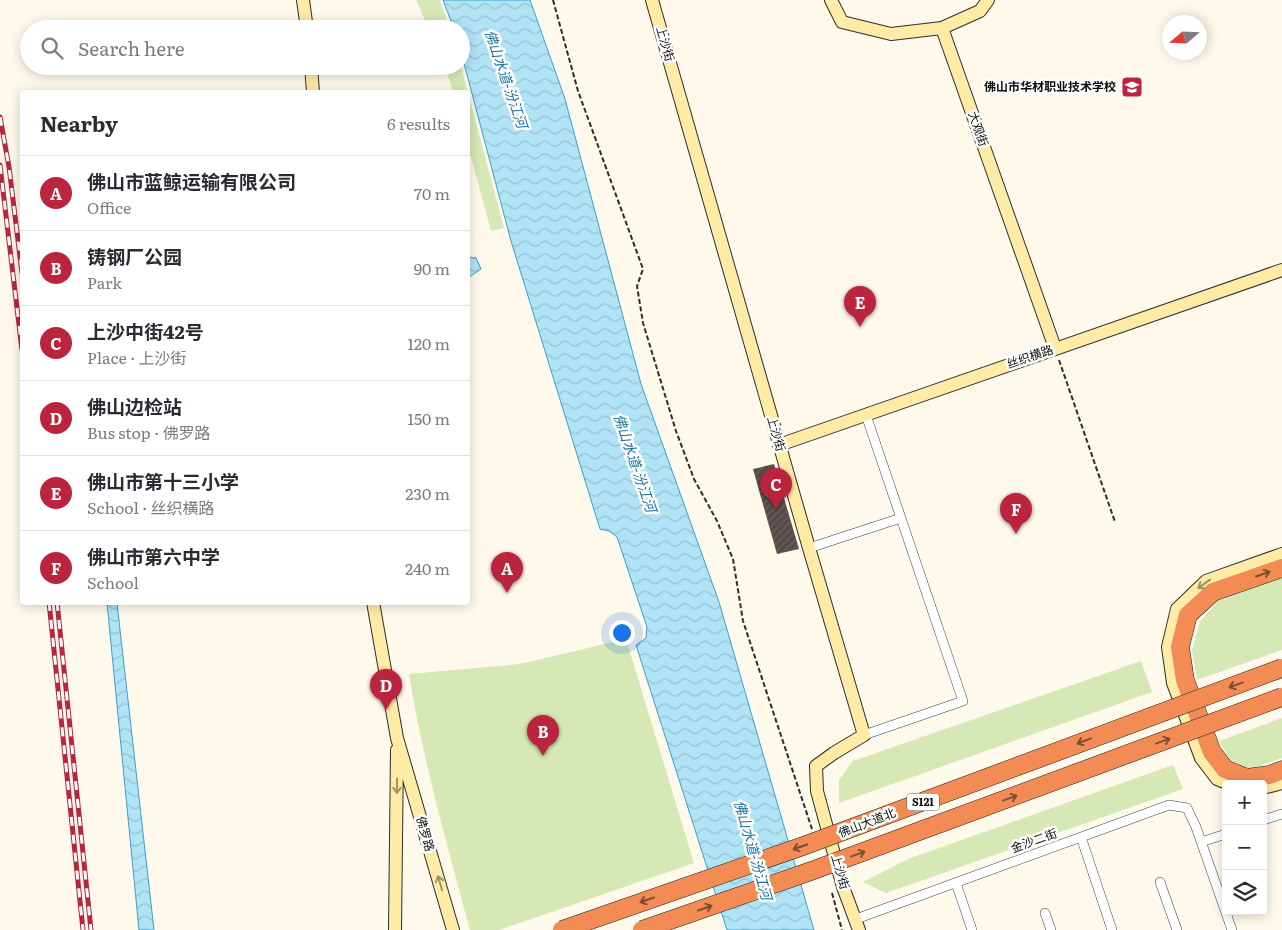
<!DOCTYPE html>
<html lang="en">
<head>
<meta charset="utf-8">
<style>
  :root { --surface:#fff; --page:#f7f7f7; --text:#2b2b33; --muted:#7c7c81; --line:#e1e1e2; --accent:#ba253d }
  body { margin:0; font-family:Literata,"Noto Sans SC",serif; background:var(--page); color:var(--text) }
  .controls { position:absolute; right:15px; bottom:15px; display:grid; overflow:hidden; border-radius:5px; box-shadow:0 2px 12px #0003 }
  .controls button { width:45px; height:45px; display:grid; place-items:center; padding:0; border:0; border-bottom:1px solid var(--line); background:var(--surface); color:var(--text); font:25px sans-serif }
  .compass { position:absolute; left:1162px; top:15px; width:45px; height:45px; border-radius:50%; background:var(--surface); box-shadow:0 2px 12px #0003; rotate:251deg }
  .you { position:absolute; left:621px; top:632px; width:18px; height:18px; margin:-12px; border:4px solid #fff; border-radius:50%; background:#1a73e8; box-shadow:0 0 0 8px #1a73e833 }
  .badge { display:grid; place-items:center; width:32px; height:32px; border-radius:50%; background:var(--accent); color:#fff; font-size:16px; font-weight:700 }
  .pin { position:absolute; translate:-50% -41px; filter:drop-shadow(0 1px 2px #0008) }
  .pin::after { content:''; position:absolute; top:26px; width:18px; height:15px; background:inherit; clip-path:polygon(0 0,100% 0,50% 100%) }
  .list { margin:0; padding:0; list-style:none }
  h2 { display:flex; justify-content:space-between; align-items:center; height:65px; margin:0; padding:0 20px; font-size:21px }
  h2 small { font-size:16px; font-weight:400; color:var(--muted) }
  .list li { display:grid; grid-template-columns:32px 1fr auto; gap:15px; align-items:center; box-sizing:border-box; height:75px; padding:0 20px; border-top:1px solid var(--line) }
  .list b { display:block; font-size:19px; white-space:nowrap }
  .list p { margin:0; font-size:16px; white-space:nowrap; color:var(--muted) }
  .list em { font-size:16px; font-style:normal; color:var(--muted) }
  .icon { flex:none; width:28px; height:28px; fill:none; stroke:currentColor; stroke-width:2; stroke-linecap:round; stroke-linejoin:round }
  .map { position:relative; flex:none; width:1282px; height:930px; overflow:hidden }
  .search { position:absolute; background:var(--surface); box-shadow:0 2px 12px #0003; left:20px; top:20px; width:450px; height:55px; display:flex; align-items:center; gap:12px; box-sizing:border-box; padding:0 18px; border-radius:28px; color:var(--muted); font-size:19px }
  .panel { position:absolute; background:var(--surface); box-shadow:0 2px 12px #0003; left:20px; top:90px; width:450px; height:515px; border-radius:5px }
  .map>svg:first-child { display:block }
  .grass { fill:#d5e8b5 }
  .water { fill:url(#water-waves); stroke:#38a1cc }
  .building { fill:url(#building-hatch) }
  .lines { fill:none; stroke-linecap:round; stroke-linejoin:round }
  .street-casing { stroke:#3f3f3f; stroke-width:10 }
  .secondary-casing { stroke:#2e2e2e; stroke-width:14 }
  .highway-casing { stroke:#1d1d1d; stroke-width:19 }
  .path { stroke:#2e2e2e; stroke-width:2; stroke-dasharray:5 2.5; stroke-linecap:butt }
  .street { stroke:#fff; stroke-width:9 }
  .secondary { stroke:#feeba6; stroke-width:12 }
  .highway { stroke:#f38c54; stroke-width:18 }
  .rail-casing { stroke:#ba253d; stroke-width:5 }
  .rail { stroke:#fff; stroke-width:3; stroke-dasharray:9; stroke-linecap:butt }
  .highway-bridge-casing { stroke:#1d1d1d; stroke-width:19; stroke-linecap:butt }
  .highway-bridge { stroke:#f38c54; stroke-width:18 }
  .oneway { stroke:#804c30 }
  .oneway2 { stroke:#9d9268 }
  .labels { text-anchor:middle; stroke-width:5; stroke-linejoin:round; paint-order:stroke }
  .shield { fill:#fff; stroke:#555; stroke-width:1 }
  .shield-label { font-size:11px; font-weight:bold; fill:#0c0c0c }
  .street-label { font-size:12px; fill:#0c0c0c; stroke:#fff }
  .poi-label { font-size:12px; font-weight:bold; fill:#0c0c0c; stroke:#fff; text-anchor:end }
  .water-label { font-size:14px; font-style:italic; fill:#17709c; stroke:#fff }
</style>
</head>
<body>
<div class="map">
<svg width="1282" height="930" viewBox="0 0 1282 930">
  <defs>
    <pattern id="water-waves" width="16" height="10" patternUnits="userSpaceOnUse" patternTransform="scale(1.25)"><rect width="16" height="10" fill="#b0e3f5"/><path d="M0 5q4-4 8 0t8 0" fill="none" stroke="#96c2d1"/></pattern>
    <pattern id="building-hatch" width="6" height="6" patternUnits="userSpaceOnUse" patternTransform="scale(1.25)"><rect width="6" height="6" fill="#544c48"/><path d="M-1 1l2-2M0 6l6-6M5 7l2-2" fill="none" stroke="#68615e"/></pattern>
  </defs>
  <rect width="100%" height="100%" fill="#fff9eb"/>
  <path class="grass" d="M416,0H440L450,29H429Z
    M445,66H461L504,228L491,231L468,146V92H453Z
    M1282,577V650L1197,680L1192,650L1200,621L1218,601Z
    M626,639L694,863L499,930H470C447,845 423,761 409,674L520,664Z
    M1141,661L1152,692L839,803V780L853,761Z
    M1282,718V758L1250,769L1230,760L1219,741Z
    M1173,765L1183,789L886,893L863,882L908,859Z"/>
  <path class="water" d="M443,0H530L565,99L641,384L719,602L814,930H727L636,645L646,638L647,627L617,537L609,531L600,529L511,241L461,52V29H454Z
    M468,257L476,258L481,269L468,278Z
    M107,603H117L154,930H139Z"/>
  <path class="building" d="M774,464L799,549L777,554L753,469Z"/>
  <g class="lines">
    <g class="street-casing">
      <path id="street" d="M809,548L901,518
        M864,735L963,701L866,415
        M1263,820L1282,814
        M1081,837L1112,930
        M1201,842L1226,834
        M1160,882L1177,930
        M956,883L972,930
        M1045,913L1051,930
        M856,919L1169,805L1187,808L1196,827L1232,930"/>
    </g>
    <g class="secondary-casing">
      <path id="secondary" d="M303,0L307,29
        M652,0L809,548L864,735L834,753L816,766L817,791L843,887L859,930
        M831,0L842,22L891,34L942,28L1055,348
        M942,28L980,11L988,0
        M311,66L313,92
        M779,445L1282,270
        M373,602L397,738L453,930
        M1229,784L1217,779L1201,758L1173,683L1168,647L1177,609L1206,581L1282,554
        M1263,788L1282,783
        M395,930L397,750"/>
    </g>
    <g class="highway-casing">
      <path id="highway" d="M1282,568L1213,592L1188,615L1180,647L1185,680L1212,752L1225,769L1247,778L1269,775L1282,770"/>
    </g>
    <path class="path" d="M553,0L578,91L643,269L637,286L643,323L676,431L694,479L717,521L733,559L743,621L812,829
      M1059,360L1115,522
      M832,893L842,930"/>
    <use href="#street" class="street"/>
    <use href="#secondary" class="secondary"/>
    <use href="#highway" class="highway"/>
    <g class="rail-casing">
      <path id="rail" d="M0,117L9,167L22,273
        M0,165L22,350
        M49,602L83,930
        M57,602L91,930"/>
    </g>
    <use href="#rail" class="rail"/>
    <g class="highway-bridge-casing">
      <path id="highway-bridge" d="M562,930L806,845L1282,668
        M642,930L814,870L1282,697"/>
    </g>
    <use href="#highway-bridge" class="highway-bridge"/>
  </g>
  <defs><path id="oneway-shaft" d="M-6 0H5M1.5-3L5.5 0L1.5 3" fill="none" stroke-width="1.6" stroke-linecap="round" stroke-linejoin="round" transform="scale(1.25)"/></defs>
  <g class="oneway">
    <use href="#oneway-shaft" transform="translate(1263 574) rotate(-19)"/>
    <use href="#oneway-shaft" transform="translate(1236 685) rotate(160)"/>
    <use href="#oneway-shaft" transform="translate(1084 741) rotate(159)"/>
    <use href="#oneway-shaft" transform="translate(1163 741) rotate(-20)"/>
    <use href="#oneway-shaft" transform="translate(1010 798) rotate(-20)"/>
    <use href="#oneway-shaft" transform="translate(800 847) rotate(161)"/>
    <use href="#oneway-shaft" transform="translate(858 854) rotate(-20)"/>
    <use href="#oneway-shaft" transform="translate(647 900) rotate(161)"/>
    <use href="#oneway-shaft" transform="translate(705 908) rotate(-19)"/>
  </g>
  <g class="oneway2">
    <use href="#oneway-shaft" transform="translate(1204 584) rotate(144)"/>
    <use href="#oneway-shaft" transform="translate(397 786) rotate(91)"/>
    <use href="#oneway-shaft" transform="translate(440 883) rotate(-106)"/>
  </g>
  <defs>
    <g id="school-square" transform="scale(1.125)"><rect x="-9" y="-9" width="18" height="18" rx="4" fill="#ba253d" stroke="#fff"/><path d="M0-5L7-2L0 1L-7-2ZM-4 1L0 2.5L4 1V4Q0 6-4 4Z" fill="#fff"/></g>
  </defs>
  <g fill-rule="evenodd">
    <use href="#school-square" x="1132" y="87"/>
  </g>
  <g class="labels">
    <rect class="shield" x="907" y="793.5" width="32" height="17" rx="4"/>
    <g class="shield-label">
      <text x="923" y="806">S121</text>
    </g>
    <g class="street-label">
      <text transform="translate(665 44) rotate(74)" y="4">上沙街</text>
      <text transform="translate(978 129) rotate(71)" y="4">大观街</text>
      <text transform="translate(1030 357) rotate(-19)" y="4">丝织横路</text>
      <text transform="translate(776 434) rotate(74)" y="4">上沙街</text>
      <text transform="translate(867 823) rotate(-21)" y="4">佛山大道北</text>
      <text transform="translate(425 834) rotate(74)" y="4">佛罗路</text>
      <text transform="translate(1034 841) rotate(-20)" y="4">金沙二街</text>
      <text transform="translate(840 872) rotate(74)" y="4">上沙街</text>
    </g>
    <g class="poi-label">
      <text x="1116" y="91">佛山市华材职业技术学校</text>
    </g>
    <g class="water-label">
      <text transform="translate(506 79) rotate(71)" y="5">佛山水道-汾江河</text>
      <text transform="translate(635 463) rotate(71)" y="5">佛山水道-汾江河</text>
      <text transform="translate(753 850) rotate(74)" y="5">佛山水道-汾江河</text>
    </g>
  </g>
</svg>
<div class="controls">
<button>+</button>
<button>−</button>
<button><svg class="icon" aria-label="layers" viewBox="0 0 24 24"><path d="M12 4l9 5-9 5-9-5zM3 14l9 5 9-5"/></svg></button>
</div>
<svg class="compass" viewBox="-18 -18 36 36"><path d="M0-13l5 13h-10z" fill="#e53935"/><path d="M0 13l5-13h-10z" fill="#7c7c81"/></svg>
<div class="you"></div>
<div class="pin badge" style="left:507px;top:593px">A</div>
<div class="pin badge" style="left:543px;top:756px">B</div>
<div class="pin badge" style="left:776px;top:509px">C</div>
<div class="pin badge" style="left:386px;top:710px">D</div>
<div class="pin badge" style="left:860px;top:327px">E</div>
<div class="pin badge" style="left:1016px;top:534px">F</div>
<div class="search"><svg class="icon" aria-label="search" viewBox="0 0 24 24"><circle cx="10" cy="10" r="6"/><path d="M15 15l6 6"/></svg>Search here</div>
<section class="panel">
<h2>Nearby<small>6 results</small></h2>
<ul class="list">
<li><span class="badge">A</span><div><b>佛山市蓝鲸运输有限公司</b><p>Office</p></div><em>70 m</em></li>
<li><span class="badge">B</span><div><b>铸钢厂公园</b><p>Park</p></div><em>90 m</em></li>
<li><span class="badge">C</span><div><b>上沙中街42号</b><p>Place · 上沙街</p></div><em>120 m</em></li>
<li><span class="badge">D</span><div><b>佛山边检站</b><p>Bus stop · 佛罗路</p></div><em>150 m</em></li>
<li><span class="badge">E</span><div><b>佛山市第十三小学</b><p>School · 丝织横路</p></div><em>230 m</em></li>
<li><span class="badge">F</span><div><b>佛山市第六中学</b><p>School</p></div><em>240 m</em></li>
</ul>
</section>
</div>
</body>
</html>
